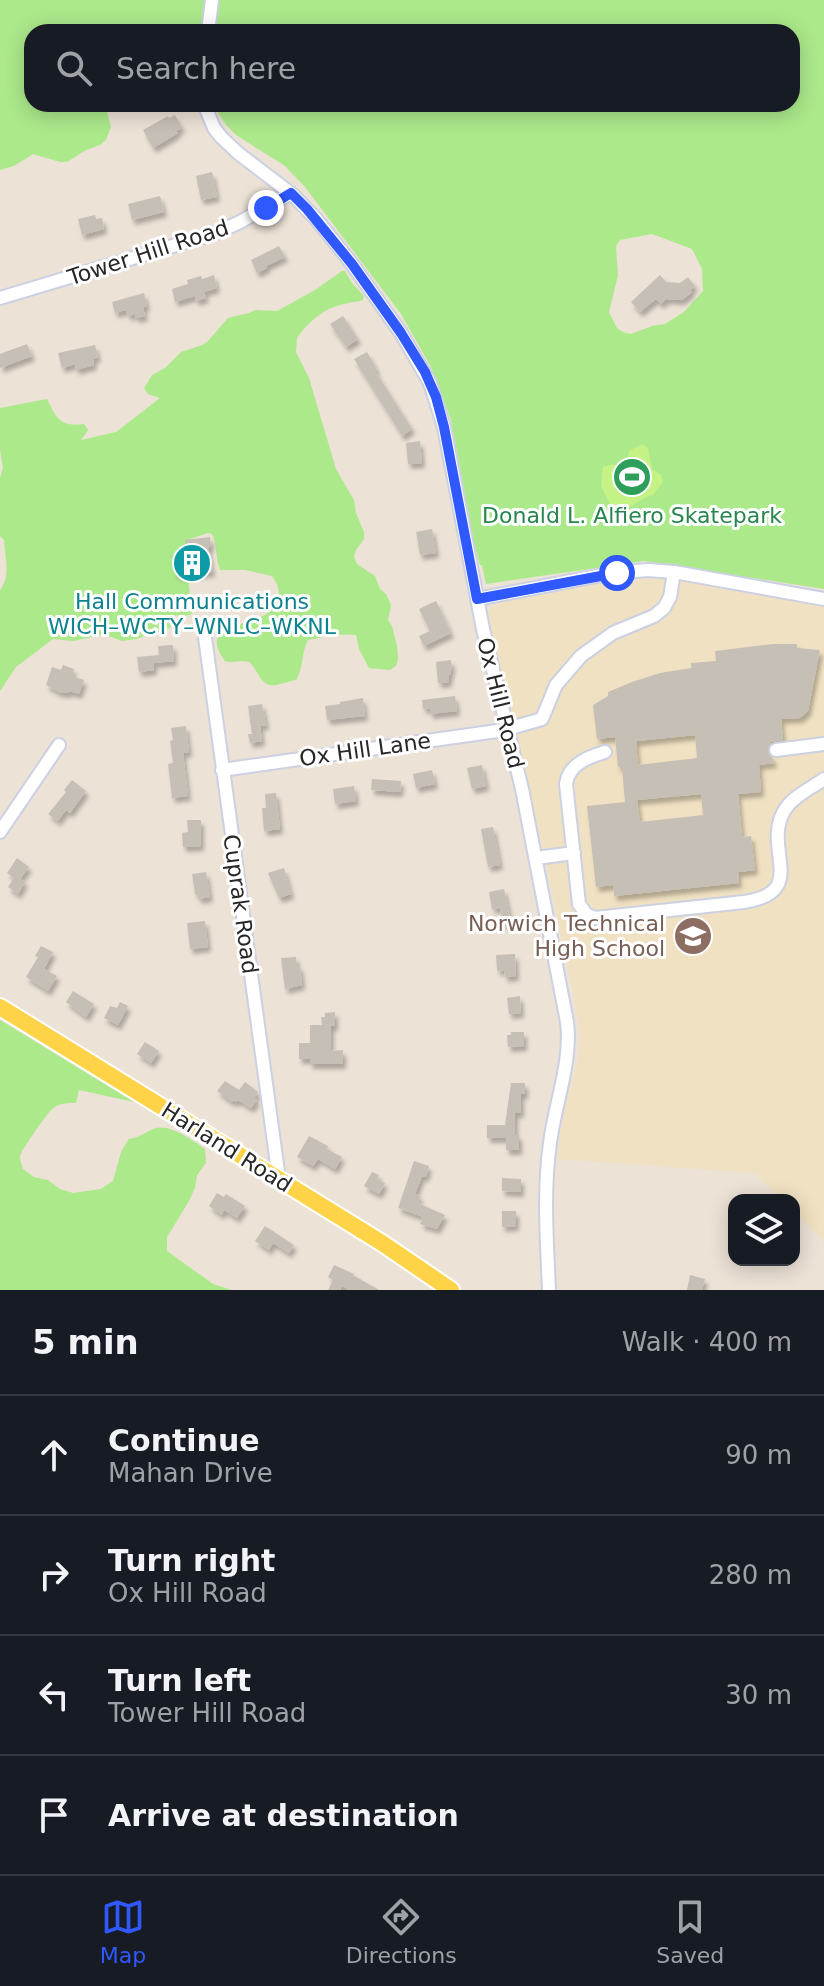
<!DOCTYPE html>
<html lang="en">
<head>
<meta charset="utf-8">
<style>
  :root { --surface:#171b24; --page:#20242c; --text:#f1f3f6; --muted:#9ea1a6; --line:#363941; --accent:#2f58ff }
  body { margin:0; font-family:"DejaVu Sans",sans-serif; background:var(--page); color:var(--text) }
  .controls { position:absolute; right:24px; bottom:24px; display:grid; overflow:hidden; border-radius:16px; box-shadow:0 4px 20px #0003 }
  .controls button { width:72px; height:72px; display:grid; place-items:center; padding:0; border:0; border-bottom:2px solid var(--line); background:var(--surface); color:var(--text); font:40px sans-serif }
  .stop { position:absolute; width:24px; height:24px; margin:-18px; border:6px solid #2f58ff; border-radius:50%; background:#fff }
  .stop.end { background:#2f58ff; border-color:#fff; box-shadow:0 2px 8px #0008 }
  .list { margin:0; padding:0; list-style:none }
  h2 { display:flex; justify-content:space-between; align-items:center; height:104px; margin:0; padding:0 32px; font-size:34px }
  h2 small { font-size:26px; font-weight:400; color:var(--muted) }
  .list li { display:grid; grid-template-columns:52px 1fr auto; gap:24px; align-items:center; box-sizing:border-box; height:120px; padding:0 32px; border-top:2px solid var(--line) }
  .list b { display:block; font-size:30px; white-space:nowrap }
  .list p { margin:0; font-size:26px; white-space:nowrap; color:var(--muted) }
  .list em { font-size:26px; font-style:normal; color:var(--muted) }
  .icon { flex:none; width:44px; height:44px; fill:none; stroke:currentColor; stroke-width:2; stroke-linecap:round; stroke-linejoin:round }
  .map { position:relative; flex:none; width:824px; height:1290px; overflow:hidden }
  .search { position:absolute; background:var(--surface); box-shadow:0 4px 20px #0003; left:24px; right:24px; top:24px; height:88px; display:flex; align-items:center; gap:20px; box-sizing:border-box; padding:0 28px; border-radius:24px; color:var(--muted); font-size:30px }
  .sheet { height:584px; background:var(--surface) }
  nav { display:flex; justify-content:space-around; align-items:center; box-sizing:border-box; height:112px; border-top:2px solid var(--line); background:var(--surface); font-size:22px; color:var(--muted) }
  nav a { display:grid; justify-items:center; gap:4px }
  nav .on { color:var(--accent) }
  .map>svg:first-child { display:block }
  .education { fill:#f0e1c2 }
  .green { fill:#ace98b; fill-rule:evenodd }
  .pitch { fill:#c5f285 }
  .building { fill:#c6bfb6; fill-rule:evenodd; filter:url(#shadow) }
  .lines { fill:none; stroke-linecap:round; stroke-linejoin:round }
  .minor-casing { stroke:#cbd0e2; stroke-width:16 }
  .major-casing { stroke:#fff; stroke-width:20 }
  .minor { stroke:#fff; stroke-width:12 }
  .major { stroke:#ffd347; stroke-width:16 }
  .route { stroke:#2f58ff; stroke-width:10 }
  .labels { text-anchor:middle; stroke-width:6; stroke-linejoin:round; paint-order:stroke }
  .street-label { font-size:22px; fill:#272727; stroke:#fff }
  .leisure-label { font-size:22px; fill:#27864d; stroke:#fff }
  .culture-label { font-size:22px; fill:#0d838f; stroke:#fff }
  .education-label { font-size:22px; fill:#785e54; stroke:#fff; text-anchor:end }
</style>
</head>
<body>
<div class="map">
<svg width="824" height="1290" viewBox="0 0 824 1290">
  <defs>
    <filter id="shadow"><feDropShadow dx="3" dy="5" stdDeviation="2" flood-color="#0004"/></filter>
  </defs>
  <rect width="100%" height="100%" fill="#ece2d6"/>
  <path class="education" d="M654,578L692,582L824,607V1241L794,1212V1200H782L754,1173L558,1159L561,1124L578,1059L581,1036L572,986L541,840L487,624V614L491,607L498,603L511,600L625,579Z"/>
  <path class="green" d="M0,0H824V589L644,561L486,584L482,565H480L475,548L451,420L431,367L401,314L305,187L285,166L236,135L226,125L218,113L216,104H792V32H32V104H105L111,127L106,140L100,145L86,150L67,162H60L33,154L14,166L0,170ZM652,234L692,249L702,269L703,291L684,312L665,324L652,326L631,334L623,332L617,328L609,312L618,275L616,246L620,240Z
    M342,271H345L352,283L364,296L363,300C357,302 351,302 344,304C324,308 309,321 297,338L296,352L309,378L336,469L354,500L356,513L364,532V539L356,550L354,557L357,564L375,576L380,589L386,594L389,600L391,606L388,620L392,626L397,646L398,659L396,666L390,670L369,668L359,649L356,635C340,633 324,637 308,640C301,653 304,668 296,680C277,683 269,693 258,674C256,671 253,665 250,663C243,659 233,664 225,661C193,619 264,630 276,604C281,592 279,586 272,576L245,570H220C215,558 218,546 212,534L208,533L190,539L185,545L182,568L188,577L192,614L185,616L171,615L172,621L170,628L136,639L122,641L109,636L102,635L73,641L53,639L16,667L0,691V590C11,576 5,557 4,540L0,536V478L3,468L0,450V408L47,399C57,419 60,427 84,424L88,430L81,440L116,432L160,398L148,394L144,388L152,375L165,368L181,352L202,345L208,341L228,318L249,313L255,310L277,311L315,290Z
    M0,1020L134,1102L79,1090L76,1103C67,1103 59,1103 52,1109C47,1114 20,1151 20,1157C20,1161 22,1165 23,1169L34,1177L48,1180L60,1189L73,1193L101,1189L113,1181L121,1152L129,1139C143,1136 142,1134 153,1129C167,1122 193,1140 205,1149L206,1163L197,1175L195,1188L189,1201L167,1237V1251L213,1284L232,1290H0Z"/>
  <path class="pitch" d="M642,444L648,448L652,469L661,475L663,482L653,495C639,498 628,513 613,510L601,486L603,467L614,464L617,469L627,464L629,451Z"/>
  <path class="building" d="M175,115L182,128L176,131L178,133L153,148L143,130L168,116L169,118Z
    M212,172L217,197L201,200L196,176Z
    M160,196L164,212L132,220L128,204Z
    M95,215L96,219L102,218L104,229L82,235L78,219Z
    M279,246L285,257L266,266L267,268L257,273L251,260Z
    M214,275L217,288L204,292L206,298L196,301L195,296L175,302L172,289L188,284L187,280L201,276L202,279Z
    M660,275L666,282L680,283L688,277L695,286L690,290L692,292L682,300L666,299L661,304L656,299L640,312L631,302Z
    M144,293L147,306L143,307L145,316L136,318L135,314L128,316L126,310L115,313L112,302Z
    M343,316L358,339L346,347L330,324Z
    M27,344L32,356L0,368V354Z
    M95,345L98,357L93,359L94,365L76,370L75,364L62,368L58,353Z
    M367,352L377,370L375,371L412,429L402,436L354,359Z
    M420,441L422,463L408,464L406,443Z
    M432,529L436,553L420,555L416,532Z
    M210,537L211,547H208L212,572L180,576V574H175L172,555L187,553L185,540Z
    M436,601L451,633L424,646L419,636L430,631L419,609Z
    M773,644H797V648L820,650L808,711L800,718L781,719L783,740L771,742L768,747L767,752L773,759L774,763L759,765L761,792L738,794L742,837L751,836L755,870L738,872L739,883L614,896L613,885L596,887L587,806L625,802L622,767H618L615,737L597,739L593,705L608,696V692L632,682L660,673L691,668V663L716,661L715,651ZM695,735L697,758L638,765L636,743L637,741ZM701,794L703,815L640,822L637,800Z
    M173,645L174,661L154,663V670L139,672L137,657L159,655L158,646Z
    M451,660L452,670H450L451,675H449V682L438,683L436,662Z
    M63,665L74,669L72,676L84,680L79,694L69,691L68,693L59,692L46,685L52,667L61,670Z
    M455,696L457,711L430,714V708L423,709L422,700Z
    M363,698L365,716L327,720L325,706L340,704V702Z
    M262,704L266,725L260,726L262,741L250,743L248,734H252L248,706Z
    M186,726L189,752L183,753L188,796L172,798L168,764L173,763L170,741L173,740L171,728Z
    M482,765L486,786L472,789L467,768Z
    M432,770L435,784L416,788L413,774Z
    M372,779L401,781L400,792L371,790Z
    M72,780L86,791L70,813L66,810L58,821L48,814L66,792L64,790Z
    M354,786L356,801L335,804L333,789Z
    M276,793L280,829L264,831L262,808H266L265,794Z
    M187,820H201V846L183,847L182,833L188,832Z
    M493,827L500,865L488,867L481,829Z
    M17,858L29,867L20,879L25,882L18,894L8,887L14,878L7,873Z
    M284,868L291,894L279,898L268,873Z
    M206,872L210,897L198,899V894H195L192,874Z
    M504,889L511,924L503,925L500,908L492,909L489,892Z
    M205,921L208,947L190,949L187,923Z
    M41,946L53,952L44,969L57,976L48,991L26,977L38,957L35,956Z
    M515,954L516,976L505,977L504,970L497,971L496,955Z
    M296,957L297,967L300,966L302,985L285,989L281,958Z
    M73,991L94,1004L86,1017L66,1002Z
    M520,996L521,1013L509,1014L507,998Z
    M120,1002L128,1006L118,1025L104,1018L110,1006L117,1008Z
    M335,1012V1026H331V1051L343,1050V1064H310V1059H299V1043H310V1025H322L321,1017H325V1013Z
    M511,1032H524V1046L508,1047L507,1035H511Z
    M145,1042L159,1051L151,1063L137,1054Z
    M225,1081L239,1090L245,1082L258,1092L254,1098L257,1100L251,1108L238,1100L236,1102L233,1100L232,1102L217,1091Z
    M511,1083H525V1094H521V1113H515V1135H519V1150H506V1138H487V1125H505Z
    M309,1136L328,1146L327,1149L342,1157L335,1169L318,1159L313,1166L297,1157Z
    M414,1161L429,1166L426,1177L422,1176L415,1194L420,1196L418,1203L445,1215L437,1229L420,1224L423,1217L398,1208Z
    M372,1172L379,1175L377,1179L385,1183L379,1194L364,1186Z
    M502,1178L521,1179V1192L502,1191Z
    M217,1193L224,1197L226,1194L245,1206L237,1218L224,1210L222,1215L209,1206Z
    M502,1211H516V1226L502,1227Z
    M265,1226L294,1245L289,1253L273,1243L269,1250L255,1241Z
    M334,1265L354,1274L353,1275L379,1290H349L342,1286L340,1290H328L333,1280L328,1277Z
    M690,1275L705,1279L702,1290H687Z"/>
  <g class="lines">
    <g class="minor-casing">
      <path id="minor" d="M208,32L212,0
        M204,104L214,128L221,137L238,153L293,195L317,220L352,264L401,333L430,383L444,427L483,629L522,789L567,1022C572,1062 555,1103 550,1143C543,1192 547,1241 549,1290
        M0,298L216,233L240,222L291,193
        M477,599L612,573L648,570L674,572L824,599
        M204,630L279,1179
        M776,750L824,744
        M605,752C588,757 569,764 566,784L579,904L586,914L595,918L744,902C810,892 762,849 784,811C793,796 810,789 824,779
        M222,770L504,730L542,719L556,685L581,656L613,633L654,616L664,608L670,597L674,572
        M0,832L59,745
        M536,858L574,853"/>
    </g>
    <g class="major-casing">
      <path id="major" d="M0,1007L382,1243L451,1290"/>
    </g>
    <use href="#minor" class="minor"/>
    <use href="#major" class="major"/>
  </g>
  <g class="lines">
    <path class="route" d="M266,208L291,193L307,209L352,264L401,333L425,372L436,397L444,427L477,599L617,573"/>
  </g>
  <defs>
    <g id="stadium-disc" transform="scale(2)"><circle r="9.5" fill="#2e9e5b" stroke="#fff"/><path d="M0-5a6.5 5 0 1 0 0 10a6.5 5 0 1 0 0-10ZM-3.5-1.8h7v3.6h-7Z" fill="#fff"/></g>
    <g id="building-disc" transform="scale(2)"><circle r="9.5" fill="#0f9aa8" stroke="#fff"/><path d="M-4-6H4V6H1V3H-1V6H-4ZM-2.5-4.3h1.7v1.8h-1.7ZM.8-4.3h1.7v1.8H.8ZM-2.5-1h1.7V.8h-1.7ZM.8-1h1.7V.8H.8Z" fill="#fff"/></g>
    <g id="school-disc" transform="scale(2)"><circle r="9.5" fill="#8d6e63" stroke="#fff"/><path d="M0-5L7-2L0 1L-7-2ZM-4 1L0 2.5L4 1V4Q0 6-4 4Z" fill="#fff"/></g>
  </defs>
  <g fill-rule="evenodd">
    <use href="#stadium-disc" x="632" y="477"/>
    <use href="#building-disc" x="192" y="563"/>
    <use href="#school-disc" x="693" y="936"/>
  </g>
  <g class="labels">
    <g class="street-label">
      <text transform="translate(148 252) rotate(-18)" y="8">Tower Hill Road</text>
      <text transform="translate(501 703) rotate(76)" y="8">Ox Hill Road</text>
      <text transform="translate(365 749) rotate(-8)" y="8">Ox Hill Lane</text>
      <text transform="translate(241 904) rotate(82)" y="8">Cuprak Road</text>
      <text transform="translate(227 1147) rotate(32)" y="8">Harland Road</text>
    </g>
    <g class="leisure-label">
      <text x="632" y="523">Donald L. Alfiero Skatepark</text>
    </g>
    <g class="culture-label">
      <text x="192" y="609">Hall Communications<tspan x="192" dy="25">WICH–WCTY–WNLC–WKNL</tspan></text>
    </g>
    <g class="education-label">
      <text x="665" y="931">Norwich Technical<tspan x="665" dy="25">High School</tspan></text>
    </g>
  </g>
</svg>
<div class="controls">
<button><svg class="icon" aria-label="layers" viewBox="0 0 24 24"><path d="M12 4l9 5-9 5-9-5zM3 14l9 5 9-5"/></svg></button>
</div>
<div class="stop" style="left:617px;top:573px"></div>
<div class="stop end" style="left:266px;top:208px"></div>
<div class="search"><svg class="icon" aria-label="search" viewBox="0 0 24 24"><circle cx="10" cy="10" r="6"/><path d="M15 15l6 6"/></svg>Search here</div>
</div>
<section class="sheet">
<h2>5 min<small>Walk · 400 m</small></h2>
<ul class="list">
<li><svg class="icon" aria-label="ahead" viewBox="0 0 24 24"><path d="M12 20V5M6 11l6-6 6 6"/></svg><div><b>Continue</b><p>Mahan Drive</p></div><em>90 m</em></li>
<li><svg class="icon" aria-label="right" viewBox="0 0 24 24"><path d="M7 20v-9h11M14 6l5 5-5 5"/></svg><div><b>Turn right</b><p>Ox Hill Road</p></div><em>280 m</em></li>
<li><svg class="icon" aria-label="left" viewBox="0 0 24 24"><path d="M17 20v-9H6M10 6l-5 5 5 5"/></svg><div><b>Turn left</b><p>Tower Hill Road</p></div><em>30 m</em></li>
<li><svg class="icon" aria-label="arrive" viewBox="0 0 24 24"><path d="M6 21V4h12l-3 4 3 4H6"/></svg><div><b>Arrive at destination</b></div></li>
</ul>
</section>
<nav>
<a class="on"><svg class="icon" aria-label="map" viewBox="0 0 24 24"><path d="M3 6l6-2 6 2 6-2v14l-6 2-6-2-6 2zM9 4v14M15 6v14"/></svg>Map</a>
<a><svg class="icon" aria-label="directions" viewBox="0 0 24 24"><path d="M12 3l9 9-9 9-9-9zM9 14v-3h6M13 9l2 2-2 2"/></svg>Directions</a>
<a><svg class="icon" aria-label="saved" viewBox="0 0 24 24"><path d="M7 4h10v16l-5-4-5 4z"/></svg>Saved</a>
</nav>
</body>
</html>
